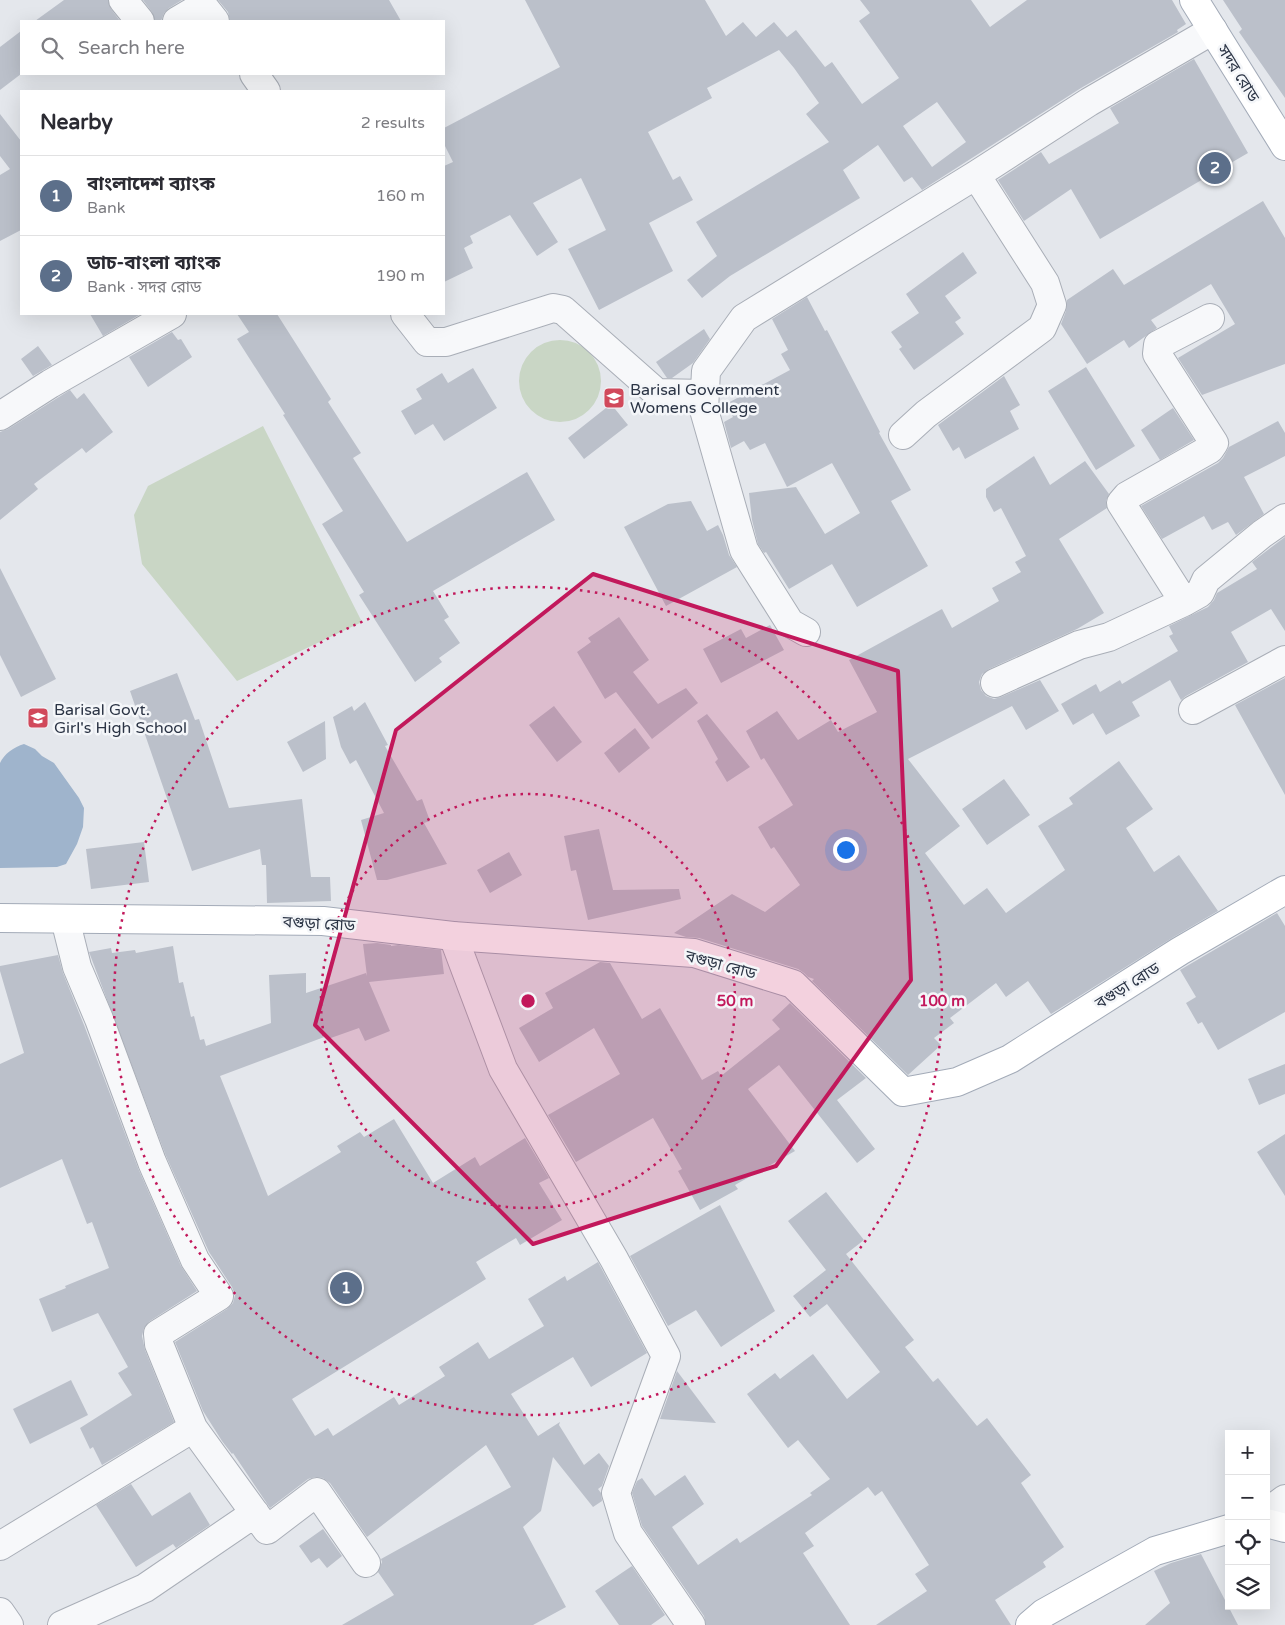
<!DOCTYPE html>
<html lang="en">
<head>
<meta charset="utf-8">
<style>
  :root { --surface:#fff; --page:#f7f7f7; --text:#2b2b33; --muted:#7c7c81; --line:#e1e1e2; --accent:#d1495b }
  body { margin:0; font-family:"Varela Round","Noto Sans Bengali",sans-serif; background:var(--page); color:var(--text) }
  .controls { position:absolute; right:15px; bottom:15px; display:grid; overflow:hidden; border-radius:0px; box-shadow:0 5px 20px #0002 }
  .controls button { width:45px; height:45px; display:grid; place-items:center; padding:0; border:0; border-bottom:1px solid var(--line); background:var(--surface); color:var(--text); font:25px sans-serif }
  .you { position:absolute; left:845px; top:849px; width:18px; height:18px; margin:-12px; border:4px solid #fff; border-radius:50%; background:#1a73e8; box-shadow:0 0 0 8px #1a73e833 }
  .badge { display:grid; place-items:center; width:32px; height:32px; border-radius:50%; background:var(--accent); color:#fff; font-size:16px; font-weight:700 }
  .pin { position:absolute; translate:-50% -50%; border:2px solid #fff; box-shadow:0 1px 5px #0006 }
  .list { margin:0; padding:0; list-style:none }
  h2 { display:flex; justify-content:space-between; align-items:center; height:65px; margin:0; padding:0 20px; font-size:21px }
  h2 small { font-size:16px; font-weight:400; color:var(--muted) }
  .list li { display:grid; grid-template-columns:32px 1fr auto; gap:15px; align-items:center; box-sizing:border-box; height:80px; padding:0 20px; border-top:1px solid var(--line) }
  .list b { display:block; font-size:19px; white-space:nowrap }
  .list p { margin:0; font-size:16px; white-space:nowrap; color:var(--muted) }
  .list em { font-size:16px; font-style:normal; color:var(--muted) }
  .icon { flex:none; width:28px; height:28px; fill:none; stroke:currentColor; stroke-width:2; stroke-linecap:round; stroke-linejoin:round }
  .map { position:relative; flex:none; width:1285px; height:1625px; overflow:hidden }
  .search { position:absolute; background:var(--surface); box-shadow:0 5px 20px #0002; left:20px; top:20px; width:425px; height:55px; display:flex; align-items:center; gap:12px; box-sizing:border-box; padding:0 18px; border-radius:0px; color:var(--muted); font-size:19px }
  .panel { position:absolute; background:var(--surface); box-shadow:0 5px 20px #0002; left:20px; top:90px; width:425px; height:225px; border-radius:0px }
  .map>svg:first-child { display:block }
  .green { fill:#c9d6c5 }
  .water { fill:#9fb4cc }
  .building { fill:#bbc0ca; fill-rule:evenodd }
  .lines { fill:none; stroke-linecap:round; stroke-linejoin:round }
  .minor-casing { stroke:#a9aeb7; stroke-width:30 }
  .major-casing { stroke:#a3abb8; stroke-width:30 }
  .minor { stroke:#f7f8fa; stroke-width:28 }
  .major { stroke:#fff; stroke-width:28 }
  .marked { fill:#c2185b; fill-opacity:0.2; stroke:#c2185b; stroke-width:4; stroke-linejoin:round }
  .ring { fill:none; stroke:#c2185b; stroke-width:2.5; stroke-dasharray:2.5 5 }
  .labels { text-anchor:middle; stroke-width:5; stroke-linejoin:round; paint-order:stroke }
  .street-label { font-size:16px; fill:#2b3445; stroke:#f4f6f9 }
  .poi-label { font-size:16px; fill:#2b3445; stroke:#f4f6f9; text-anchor:start }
  .centre { fill:#c2185b; stroke:#f4f6f9; stroke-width:2.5 }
  .ring-label { font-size:15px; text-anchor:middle; font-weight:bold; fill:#c2185b; stroke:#f4f6f9; stroke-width:5; stroke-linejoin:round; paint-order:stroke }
</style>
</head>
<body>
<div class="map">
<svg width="1285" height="1625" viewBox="0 0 1285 1625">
  <rect width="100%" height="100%" fill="#e4e7ec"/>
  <path class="green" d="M519 381a41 41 0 1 1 82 0a41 41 0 1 1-82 0Z
    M263,426L362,622L237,681L142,564L134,515L148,486Z"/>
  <path class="water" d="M24,744L35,749L42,756L54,763L79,798L84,808L83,827L77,844L66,864L57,867L0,868V763C4,754 14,747 24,744Z"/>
  <path class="building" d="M64,0H108L111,9L120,21H35Z
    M143,0H182L169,8L164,13L161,21H155L152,12Z
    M218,0H389L401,21H230L228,12Z
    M525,0H705L726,36L743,22L756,37L774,22L787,37L796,30L825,67L832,62L862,104L899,78L859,21L870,13L860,0H971L990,27L1027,0H1172L1186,24L1177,30L1178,32L1081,88L922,190L912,177L904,182L878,145L843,170L860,198L730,276L702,298L687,280L717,256L696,222L829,142L806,114L819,103L794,68L779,50L707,88L712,98L648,132L673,180L680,176L693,200L649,223L673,271L599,310L568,249L606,230L581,178L533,203L558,242L537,256L510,215L470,236L473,243L464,248L473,268L444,282V166L453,162L444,144V128L560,67ZM937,102L966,142L932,167L903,126Z
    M1223,0H1285V98L1239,32L1242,29Z
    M21,31V74L0,90V47Z
    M1194,59L1248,153L1100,239L1071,189L1024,221L998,180L1041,152L1049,164L1119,123L1110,108Z
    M0,114L21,141V230L0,241V175L10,169L0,156Z
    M1263,201L1285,238V364L1202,395L1178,358L1235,324L1211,284L1151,320L1157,328L1129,348L1124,340L1087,364L1061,324L1066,311L1067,300L1113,269L1124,285Z
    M963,252L977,273L945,296L961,318L955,322L964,334L914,370L899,349L902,347L891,332L919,313L906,294Z
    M807,297L825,331L827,330L880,432L879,433L911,490L891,501L928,566L857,607L832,564L789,589L766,552L764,553L758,544L752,520L749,493L796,487L825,534L860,513L832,463L787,487L765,443L750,450L744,441L731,448L724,422L733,417L726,404L790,370L781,354L788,350L772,319Z
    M90,314H138L139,315L103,336Z
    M237,314H277L331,399L328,402L361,453L353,458L407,542L527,472L555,520L433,591L449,617L444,620L460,643L439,658L442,662L415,682L359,595L364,592L322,524L343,511L283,415L285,414L237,339L249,332Z
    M704,329L710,339L693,363L672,378H667L656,362Z
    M172,332L178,340L181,339L192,357L148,387L129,357Z
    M38,346L52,365L33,376L21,359Z
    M1086,367L1135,446L1096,470L1048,391Z
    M473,368L497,408L444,441L433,424L415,435L401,411L422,399L416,389L442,373L448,383Z
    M1004,376L1020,405L1010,411L1019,429L965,459L959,447L953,451L938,425Z
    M70,390L77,399L84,393L113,432L86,453L82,448L34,484L38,489L0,520V432L8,429Z
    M611,404L628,425L584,459L568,438Z
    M1173,408L1194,440L1160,460L1141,430Z
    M1278,421L1285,433V456L1244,477L1264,514L1236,535L1228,522L1212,530L1204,516L1162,539L1141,506L1218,463L1223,458L1229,447Z
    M1034,456L1050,485L1085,461L1109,494L1106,501L1107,508L1059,539L1104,613L1077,629L989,669L982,674L979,682L981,690L986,696L994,699L1001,697L1040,680L1059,711L1026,730L1012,706L908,759L960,826L925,853L964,905L987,888L1006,913L1065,870L1038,826L1073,804L1069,798L1119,761L1153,809L1126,828L1154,872L1179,855L1218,911L1172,938L1051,1014L1028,981L1006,997L996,983L950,1018L954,1023L934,1038L941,1045L908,1075L812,981L814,979L808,977L804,973L798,969L699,938L686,937L674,933L732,894L765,912L800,885L774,847L771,849L758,827L793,805L764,758L761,760L746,731L777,711L798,740L831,720L838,732L877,712L849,660L942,609L952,628L999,601L992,588L1021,572L1015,562L1026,556L1001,508L994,512L986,497V489Z
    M691,501L707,531L718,525L723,535L729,555L737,567L666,606L624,527L668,504Z
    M1285,537V631L1271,609L1231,632L1248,662L1186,696L1181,700L1170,680L1132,702L1140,716L1106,735L1093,713L1073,725L1061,704L1096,684L1100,692L1120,680L1122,684L1178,651L1169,636L1173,634L1169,626L1208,607L1214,600L1217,593L1257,569L1252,562Z
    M0,568L56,679L21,697L0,655Z
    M619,617L649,660L633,672L658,704L686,688L698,703L652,739L616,692L605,699L577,652L591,642L588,638Z
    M770,625L784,650L721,683L703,649L741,629L746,638Z
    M177,673L195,720L199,719L229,808L302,799L311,877H330L331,901L267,903L266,865H262L260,849L192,871L130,691Z
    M1285,678V795L1235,705Z
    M365,702L388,745L385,746L417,801L422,799L430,821L424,823L447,864L387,880H377L361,820L384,813L356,760L350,764L341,747L333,717L352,706L354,711Z
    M554,706L582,742L557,762L529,725Z
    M707,714L750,767L727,782L715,762L718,759L697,721Z
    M325,721L326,759L303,772L287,742Z
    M635,728L650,748L619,773L604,753Z
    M1004,779L1030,815L987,845L962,809Z
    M599,829L613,890L679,889L681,899L588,920L576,870L571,871L564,836Z
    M144,842L149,882L91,889L86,849Z
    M509,852L522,875L490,893L477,870Z
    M1277,913L1285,926V1012L1218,1050L1202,1022L1198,1024L1186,1003L1196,997L1180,970Z
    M377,943L391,945V946L398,945L441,950L444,974L369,982L390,1031L365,1041L359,1028L328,1039L327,1036L220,1076L268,1196L341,1152L337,1146L360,1132L364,1137L394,1119L433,1183L475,1157L480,1166L525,1138L549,1178L539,1183L562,1220L520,1245L516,1238L476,1262L486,1279L292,1399L315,1436L328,1428L333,1436L394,1397L399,1405L445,1376L439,1367L478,1342L489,1359L544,1326L528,1299L565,1276L567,1281L598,1262L647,1353L591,1387L573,1357L511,1394L538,1436L560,1422L559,1425L584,1465L599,1453L609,1466L602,1486L598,1489L601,1493L602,1501L593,1507L553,1457L541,1511L523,1527L566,1607L533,1625H342L394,1595L378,1572L382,1562L381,1559L511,1487L486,1445L367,1537L330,1483L323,1478L315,1477L308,1479L270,1508L233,1453L232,1454L222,1441L203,1411L175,1342L227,1309L233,1303L235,1295L232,1287L209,1252L166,1156L89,952L111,948L112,953L135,950L136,953L173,946L179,983L183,982L191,1017L194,1016L200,1040L204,1039L206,1046L271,1023L269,975L306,973V993L366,973L367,976L363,944Z
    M58,955L63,973L84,1025L138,1168L181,1266L197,1291L150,1321L144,1328L142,1336L145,1350L174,1422L102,1465L93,1447L90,1449L80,1428L132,1395L118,1373L128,1367L98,1313L52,1332L39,1299L66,1288L65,1286L109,1268L92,1222L87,1224L62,1159L0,1188V1064L24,1053L0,971V966Z
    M600,962L610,963L642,1019L660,1008L702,1080L718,1071L721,1076L780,1029L772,1020L790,1003L866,1078L837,1100L875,1149L857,1163L779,1065L748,1089L795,1151L735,1185L738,1189L700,1210L678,1171L682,1169L653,1118L576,1162L548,1115L620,1074L594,1028L539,1062L519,1028L553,1008L545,993Z
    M1285,1064V1094L1259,1105L1248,1079Z
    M1285,1134V1196L1257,1152Z
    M826,1192L864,1240L846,1254L914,1340L905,1347L933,1382L938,1378L977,1426L987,1418L1031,1475L1021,1483L1064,1547L1043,1562L1046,1567L995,1600L1011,1625H876L927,1591L915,1574L929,1565L882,1491L875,1496L868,1487L805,1533L814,1546L803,1553L850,1625H706L704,1616L642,1526L632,1493L637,1481L642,1478L655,1496L685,1475L704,1504L672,1527L698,1565L737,1538L740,1543L812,1495L810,1493L830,1479L798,1440L788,1448L747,1394L775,1373L780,1379L813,1354L847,1399L880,1372L827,1304L810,1317L793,1296L826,1270L788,1221Z
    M720,1205L775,1311L721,1347L696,1310L668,1326L630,1256Z
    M677,1371L716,1423L660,1419Z
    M71,1380L88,1415L30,1444L13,1409Z
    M131,1484L152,1516L190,1492L210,1525L176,1548L173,1544L136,1567L96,1505Z
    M323,1529L342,1556L327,1568L319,1558L311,1563L299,1546Z
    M1201,1554L1238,1625H1145L1170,1603L1154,1571L1171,1563Z
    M632,1566L665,1615L651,1625H619L595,1591Z"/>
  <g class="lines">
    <g class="minor-casing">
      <path id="minor" d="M123,0L140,21
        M177,21L201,7H204L215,21
        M254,74L266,91
        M405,314L427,342H446L553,308L563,310L657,393L705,394
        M0,416L50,384L172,314
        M903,435L926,414L1042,328L1052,305L1045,283L976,175
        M1184,602L1121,503L1127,496L1210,449L1214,443L1157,354L1158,345L1210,318
        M806,632L790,623L744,550L704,410L706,371L744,318L976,175L1089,102L1213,30
        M995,683L1079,645L1109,637L1184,602L1200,593L1206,580L1262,534L1285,518
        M1193,710L1285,660
        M65,919L77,967L99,1019L152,1162L195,1260L219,1296L158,1334L159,1344L193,1428
        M453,936L503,1069L614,1259L666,1356L616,1493L628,1533L691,1625
        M1266,1513L1285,1499
        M0,1546L193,1428L267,1530L317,1492L366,1563
        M0,1612L9,1625
        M62,1625L145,1588L255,1513"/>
    </g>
    <g class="major-casing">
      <path id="major" d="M1194,0L1285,146
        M0,918L323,921L453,936L694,953L793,984L903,1092L957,1082L1010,1059L1180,951L1285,890
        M1266,1523L1285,1528
        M1030,1625L1044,1613L1155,1551L1229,1529"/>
    </g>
    <use href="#minor" class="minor"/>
    <use href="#major" class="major"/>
  </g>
  <path class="marked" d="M593,574L898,671L911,980L776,1166L533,1244L315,1025L396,730Z"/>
  <g class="ring">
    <circle cx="528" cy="1001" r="207"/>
    <circle cx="528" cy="1001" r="414"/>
  </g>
  <defs>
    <g id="school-square" transform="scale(1.125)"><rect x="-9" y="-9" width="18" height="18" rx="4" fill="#d1495b" stroke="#f4f6f9"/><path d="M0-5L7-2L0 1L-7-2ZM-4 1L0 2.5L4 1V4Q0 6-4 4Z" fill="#fff"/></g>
  </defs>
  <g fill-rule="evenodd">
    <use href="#school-square" x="614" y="398"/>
    <use href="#school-square" x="38" y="718"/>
  </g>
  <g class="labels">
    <g class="street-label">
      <text transform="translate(1239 73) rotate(58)" y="6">সদর রোড</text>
      <text transform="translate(319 923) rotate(3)" y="6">বগুড়া রোড</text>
      <text transform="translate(721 964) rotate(15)" y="6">বগুড়া রোড</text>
      <text transform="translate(1127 985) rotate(-32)" y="6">বগুড়া রোড</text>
    </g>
    <g class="poi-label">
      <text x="630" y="395">Barisal Government<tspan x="630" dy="18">Womens College</tspan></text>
      <text x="54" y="715">Barisal Govt.<tspan x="54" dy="18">Girl's High School</tspan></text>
    </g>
  </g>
  <circle cx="528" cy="1001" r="8" class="centre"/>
  <g class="ring-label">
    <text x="735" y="1006">50 m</text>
    <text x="942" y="1006">100 m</text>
  </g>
</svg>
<div class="controls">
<button>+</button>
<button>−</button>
<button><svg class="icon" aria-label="locate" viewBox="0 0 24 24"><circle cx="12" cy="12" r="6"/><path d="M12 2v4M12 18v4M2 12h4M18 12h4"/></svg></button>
<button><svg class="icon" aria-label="layers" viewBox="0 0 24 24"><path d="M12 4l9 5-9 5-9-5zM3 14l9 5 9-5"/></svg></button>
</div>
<div class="you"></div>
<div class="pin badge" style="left:346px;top:1288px;background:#5c6f8a">1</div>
<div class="pin badge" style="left:1215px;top:168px;background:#5c6f8a">2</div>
<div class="search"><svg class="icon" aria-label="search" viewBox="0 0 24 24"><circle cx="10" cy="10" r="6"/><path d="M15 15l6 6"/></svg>Search here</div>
<section class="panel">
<h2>Nearby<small>2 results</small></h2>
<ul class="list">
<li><span class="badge" style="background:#5c6f8a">1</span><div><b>বাংলাদেশ ব্যাংক</b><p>Bank</p></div><em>160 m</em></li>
<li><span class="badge" style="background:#5c6f8a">2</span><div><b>ডাচ-বাংলা ব্যাংক</b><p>Bank · সদর রোড</p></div><em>190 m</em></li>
</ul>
</section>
</div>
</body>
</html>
